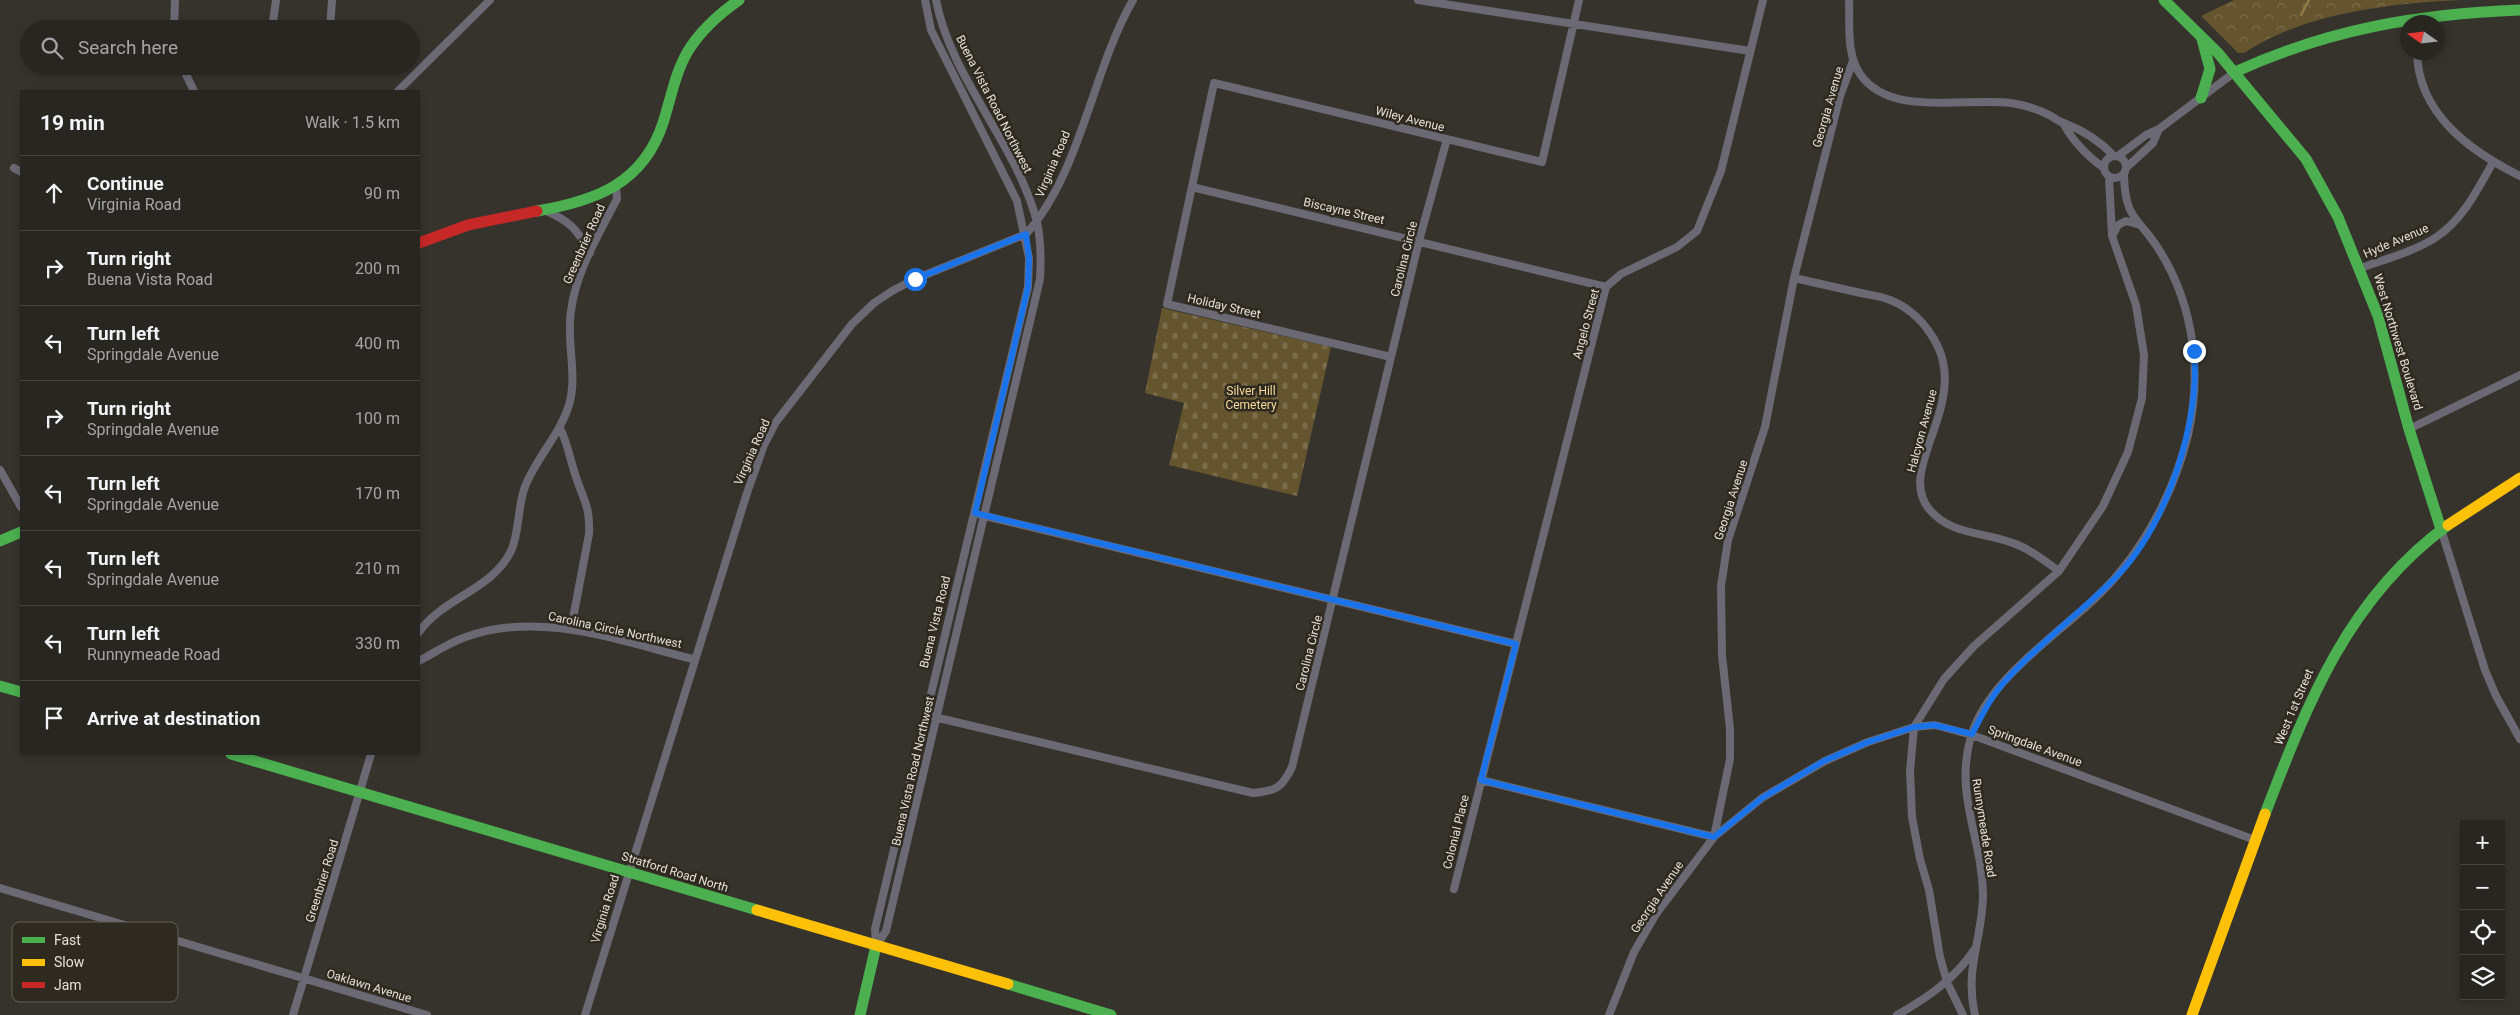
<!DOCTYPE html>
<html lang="en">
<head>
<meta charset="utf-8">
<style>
  :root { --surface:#282621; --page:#34322e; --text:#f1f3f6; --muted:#a5a5a5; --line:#44433f }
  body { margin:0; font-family:Roboto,sans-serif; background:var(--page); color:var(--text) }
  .controls { position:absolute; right:15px; bottom:15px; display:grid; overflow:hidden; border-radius:0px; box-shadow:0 2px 8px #0003 }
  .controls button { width:45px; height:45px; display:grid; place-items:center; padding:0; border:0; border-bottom:1px solid var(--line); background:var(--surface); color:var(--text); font:25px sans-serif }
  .compass { position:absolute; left:2400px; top:15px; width:45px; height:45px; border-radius:50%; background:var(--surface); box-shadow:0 2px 8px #0003; rotate:284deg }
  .stop { position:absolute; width:15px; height:15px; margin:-11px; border:4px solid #1a73e8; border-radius:50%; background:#fff }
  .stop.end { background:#1a73e8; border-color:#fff; box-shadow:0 1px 5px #0008 }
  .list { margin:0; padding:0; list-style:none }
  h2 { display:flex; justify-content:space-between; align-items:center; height:65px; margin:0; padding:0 20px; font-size:21px }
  h2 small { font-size:16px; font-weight:400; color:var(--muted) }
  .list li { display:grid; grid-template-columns:32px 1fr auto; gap:15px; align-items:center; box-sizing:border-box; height:75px; padding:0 20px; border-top:1px solid var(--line) }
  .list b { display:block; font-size:19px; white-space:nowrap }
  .list p { margin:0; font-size:16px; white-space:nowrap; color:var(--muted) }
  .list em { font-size:16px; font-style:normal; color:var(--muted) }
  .icon { flex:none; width:28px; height:28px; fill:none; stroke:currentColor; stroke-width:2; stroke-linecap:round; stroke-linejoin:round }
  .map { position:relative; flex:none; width:2520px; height:1015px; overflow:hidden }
  .search { position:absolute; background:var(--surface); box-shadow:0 2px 8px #0003; left:20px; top:20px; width:400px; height:55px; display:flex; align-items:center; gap:12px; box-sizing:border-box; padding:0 18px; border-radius:28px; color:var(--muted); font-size:19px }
  .panel { position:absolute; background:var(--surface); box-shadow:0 2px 8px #0003; left:20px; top:90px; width:400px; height:665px; border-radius:0px }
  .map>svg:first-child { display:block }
  .forest { fill:url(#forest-crowns) }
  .cemetery { fill:url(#cemetery-stones) }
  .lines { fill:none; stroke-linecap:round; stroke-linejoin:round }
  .stream { stroke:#927a45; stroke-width:2.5 }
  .street { stroke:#6b6974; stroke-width:8 }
  .fast { stroke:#4caf50; stroke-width:11 }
  .slow { stroke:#ffc107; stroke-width:11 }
  .jam { stroke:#c62828; stroke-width:11 }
  .route { stroke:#1a73e8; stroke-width:6 }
  .labels { text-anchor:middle; stroke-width:5; stroke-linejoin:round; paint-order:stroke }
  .street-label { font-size:12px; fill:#e5e1da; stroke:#2f2a1f }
  .park-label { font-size:12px; fill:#f9db99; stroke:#2f2a1f }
  .key { fill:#2f2a1f; stroke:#666157; stroke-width:1 }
  .key-label { font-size:14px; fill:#e5e1da }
</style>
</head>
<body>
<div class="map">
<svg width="2520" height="1015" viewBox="0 0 2520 1015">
  <defs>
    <pattern id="forest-crowns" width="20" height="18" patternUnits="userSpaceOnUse" patternTransform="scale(1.25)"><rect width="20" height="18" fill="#65552e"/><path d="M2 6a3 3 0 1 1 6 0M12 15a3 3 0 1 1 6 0" fill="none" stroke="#7b6d4c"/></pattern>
    <pattern id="cemetery-stones" width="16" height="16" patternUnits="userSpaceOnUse" patternTransform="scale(1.25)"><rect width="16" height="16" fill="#65552e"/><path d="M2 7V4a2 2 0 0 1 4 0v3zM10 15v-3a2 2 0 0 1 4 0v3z" fill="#7b6d4c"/></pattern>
  </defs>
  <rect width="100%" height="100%" fill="#35332c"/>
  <path class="forest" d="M2234,0H2462C2391,3 2304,13 2244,53H2238L2201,16Z"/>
  <path class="cemetery" d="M1162,308L1331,347L1297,496L1169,465L1184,403L1145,393Z"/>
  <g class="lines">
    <path class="stream" d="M2301,15L2309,0"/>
    <path class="street" d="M1418,0L1750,51
      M1849,0C1850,23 1846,54 1860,74C1890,118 1965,97 2011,103C2025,105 2038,109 2051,116C2055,118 2059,122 2064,123C2082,130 2100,141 2114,156
      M174,29L175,0
      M272,29L276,0
      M330,29L332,0
      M2417,52C2418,114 2470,151 2520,176
      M182,66L194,91
      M279,66C292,71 300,74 312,66
      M398,91L490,0
      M2063,123C2072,140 2088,157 2104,168
      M2104 167a11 11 0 1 1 22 0a11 11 0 1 1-22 0Z
      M2118,156L2146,135L2159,129L2235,72
      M2127,167L2153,143L2159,129
      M14,168L21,172
      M1192,187L1606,287
      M544,210C570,221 577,229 590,253
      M2112,236L2118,225L2126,221L2140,225
      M2361,268C2385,259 2413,252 2435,238C2462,221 2478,189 2493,162
      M1794,278C1817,283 1839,288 1861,293C1870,295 1881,296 1890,300C1906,306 1921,319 1930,333C1977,399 1894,466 1929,509C1952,537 1987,531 2018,545C2033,551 2046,562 2059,571
      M1391,357L1167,304L1214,83L1542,162L1579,0
      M560,428C568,444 570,460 576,477C584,502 590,505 589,534L571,629
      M2409,429L2520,375
      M0,470L21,507
      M981,515L1516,644
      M2441,529L2485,670L2496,696L2520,739
      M419,632C444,597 492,590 511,551C520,532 517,505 526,484C538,456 560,434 569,405C578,375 566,342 571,311C576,271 599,234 617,199L616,186
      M419,661C434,653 447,644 463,638C538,609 619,641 693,659
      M926,715L1253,793C1276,791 1282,788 1292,767L1419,241L1447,139
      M1481,780L1714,837L1762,798L1825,761L1868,742L1914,727L1935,725L1972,735L2255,840
      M0,888L427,1015
      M1454,889L1606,287L1621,274L1677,247L1697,231L1721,171L1763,0
      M876,946L886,931L1040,279C1041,261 1041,240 1037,222C1017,144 951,79 936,0
      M876,946L875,929L1028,287L1029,258L1017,201L931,30L925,0
      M293,1015L371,754
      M585,1015L747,493L764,445L776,422L852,324L874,303L892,291L915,279L1026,234C1081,173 1092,71 1133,0
      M1609,1015L1634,952L1656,914L1714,837L1730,759V729L1722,655L1721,586L1728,540L1765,427L1794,278L1840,96L1853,61
      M1897,1015C1927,998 1955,979 1974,950
      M1963,1015L1947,982L1940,957L1929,890L1920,859L1912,817L1910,771L1914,727L1944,679L1974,646L2059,571L2103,506L2128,452L2142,398L2144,355L2136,305L2112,236L2109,177
      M1975,1015C1964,969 1983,937 1983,894C1982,837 1954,795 1971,736C1991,670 2077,625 2119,573C2152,534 2176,484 2188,435C2202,373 2194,307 2161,253C2140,217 2125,222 2124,175"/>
    <path class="fast" d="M2164,0L2218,53L2306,159L2338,217L2378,316L2409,429L2441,529
      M2235,72C2329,29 2418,14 2520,10
      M2201,98L2210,69L2202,39
      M537,211C595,201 643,184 663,123C671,98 675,73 688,51C701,30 719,14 739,0
      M0,541L21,532
      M0,686L21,692
      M231,754L757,910
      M2265,814C2308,702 2348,598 2448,525
      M1008,984L1111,1015
      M860,1015L876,946"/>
    <path class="slow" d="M2448,525L2520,478
      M757,910L1008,984
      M2192,1015L2265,814"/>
    <path class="jam" d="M419,243L468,225L537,211"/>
  </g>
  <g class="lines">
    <path class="route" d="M915,279L1026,234L1029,258L1028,287L975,513L1516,644L1481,780L1714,837L1762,798L1824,761L1868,742L1914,727L1934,725L1972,734C1982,715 1991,696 2006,680C2040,642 2082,612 2117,576C2167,524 2201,421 2194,351"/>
  </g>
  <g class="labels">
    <g class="street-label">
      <text transform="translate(994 104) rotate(63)" y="4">Buena Vista Road Northwest</text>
      <text transform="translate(1828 107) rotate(-74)" y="4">Georgia Avenue</text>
      <text transform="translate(1410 119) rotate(14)" y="4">Wiley Avenue</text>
      <text transform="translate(1053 164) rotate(-67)" y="4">Virginia Road</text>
      <text transform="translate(1344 211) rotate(13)" y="4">Biscayne Street</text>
      <text transform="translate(2396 241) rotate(-23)" y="4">Hyde Avenue</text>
      <text transform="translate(584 244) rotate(-66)" y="4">Greenbrier Road</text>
      <text transform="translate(1404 259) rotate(-76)" y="4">Carolina Circle</text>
      <text transform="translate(1224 306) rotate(13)" y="4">Holiday Street</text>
      <text transform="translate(1586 324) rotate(-75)" y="4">Angelo Street</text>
      <text transform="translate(2398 342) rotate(73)" y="4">West Northwest Boulevard</text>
      <text transform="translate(1922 431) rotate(-75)" y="4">Halcyon Avenue</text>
      <text transform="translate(752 452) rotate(-66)" y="4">Virginia Road</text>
      <text transform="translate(1731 500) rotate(-72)" y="4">Georgia Avenue</text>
      <text transform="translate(935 622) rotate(-76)" y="4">Buena Vista Road</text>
      <text transform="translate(615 630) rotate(12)" y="4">Carolina Circle Northwest</text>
      <text transform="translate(1309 653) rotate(-76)" y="4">Carolina Circle</text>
      <text transform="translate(2294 707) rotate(-67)" y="4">West 1st Street</text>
      <text transform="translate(2035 746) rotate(20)" y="4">Springdale Avenue</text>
      <text transform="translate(913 771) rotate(-77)" y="4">Buena Vista Road Northwest</text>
      <text transform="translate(1984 828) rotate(81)" y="4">Runnymeade Road</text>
      <text transform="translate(1456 832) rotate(-76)" y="4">Colonial Place</text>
      <text transform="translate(675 872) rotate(17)" y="4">Stratford Road North</text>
      <text transform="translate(322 881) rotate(-73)" y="4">Greenbrier Road</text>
      <text transform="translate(1657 897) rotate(-56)" y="4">Georgia Avenue</text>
      <text transform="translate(605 909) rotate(-73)" y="4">Virginia Road</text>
      <text transform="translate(369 986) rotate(17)" y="4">Oaklawn Avenue</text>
    </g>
    <g class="park-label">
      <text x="1251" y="395">Silver Hill<tspan x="1251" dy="14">Cemetery</tspan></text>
    </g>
  </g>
  <rect x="12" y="922" width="166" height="80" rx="8" class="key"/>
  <rect x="22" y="937" width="23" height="6" fill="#4caf50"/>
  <rect x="22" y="959" width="23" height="7" fill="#ffc107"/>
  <rect x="22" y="982" width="23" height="6" fill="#c62828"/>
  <g class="key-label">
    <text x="54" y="945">Fast</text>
    <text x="54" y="967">Slow</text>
    <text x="54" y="990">Jam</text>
  </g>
</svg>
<div class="controls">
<button>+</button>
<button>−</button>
<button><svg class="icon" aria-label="locate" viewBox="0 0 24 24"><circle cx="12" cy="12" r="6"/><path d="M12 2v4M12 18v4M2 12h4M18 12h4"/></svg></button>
<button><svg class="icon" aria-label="layers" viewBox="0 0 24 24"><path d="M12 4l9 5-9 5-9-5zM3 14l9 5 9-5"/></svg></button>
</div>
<svg class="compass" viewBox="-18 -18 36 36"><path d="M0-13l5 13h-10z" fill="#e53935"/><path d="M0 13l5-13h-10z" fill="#a5a5a5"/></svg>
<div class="stop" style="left:915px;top:279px"></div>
<div class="stop end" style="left:2194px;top:351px"></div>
<div class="search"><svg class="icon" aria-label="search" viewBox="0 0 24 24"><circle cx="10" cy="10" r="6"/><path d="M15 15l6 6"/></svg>Search here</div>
<section class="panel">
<h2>19 min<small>Walk · 1.5 km</small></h2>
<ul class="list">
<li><svg class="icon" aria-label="ahead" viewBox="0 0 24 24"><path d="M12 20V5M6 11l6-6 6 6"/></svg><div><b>Continue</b><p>Virginia Road</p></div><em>90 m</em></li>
<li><svg class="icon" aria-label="right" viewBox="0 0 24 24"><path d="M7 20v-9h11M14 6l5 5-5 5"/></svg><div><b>Turn right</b><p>Buena Vista Road</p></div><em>200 m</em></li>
<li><svg class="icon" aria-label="left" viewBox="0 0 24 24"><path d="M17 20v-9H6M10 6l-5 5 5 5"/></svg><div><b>Turn left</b><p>Springdale Avenue</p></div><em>400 m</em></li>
<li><svg class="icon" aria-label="right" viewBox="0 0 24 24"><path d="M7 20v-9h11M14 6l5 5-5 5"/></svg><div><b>Turn right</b><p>Springdale Avenue</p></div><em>100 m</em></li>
<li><svg class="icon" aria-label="left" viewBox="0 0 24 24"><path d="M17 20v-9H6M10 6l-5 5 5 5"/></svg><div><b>Turn left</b><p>Springdale Avenue</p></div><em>170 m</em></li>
<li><svg class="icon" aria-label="left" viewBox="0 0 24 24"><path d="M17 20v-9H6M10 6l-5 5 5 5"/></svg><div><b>Turn left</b><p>Springdale Avenue</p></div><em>210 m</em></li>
<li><svg class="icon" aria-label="left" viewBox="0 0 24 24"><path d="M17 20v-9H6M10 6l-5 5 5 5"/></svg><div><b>Turn left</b><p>Runnymeade Road</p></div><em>330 m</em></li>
<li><svg class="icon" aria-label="arrive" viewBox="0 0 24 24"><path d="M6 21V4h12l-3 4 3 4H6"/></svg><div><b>Arrive at destination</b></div></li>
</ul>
</section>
</div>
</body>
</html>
